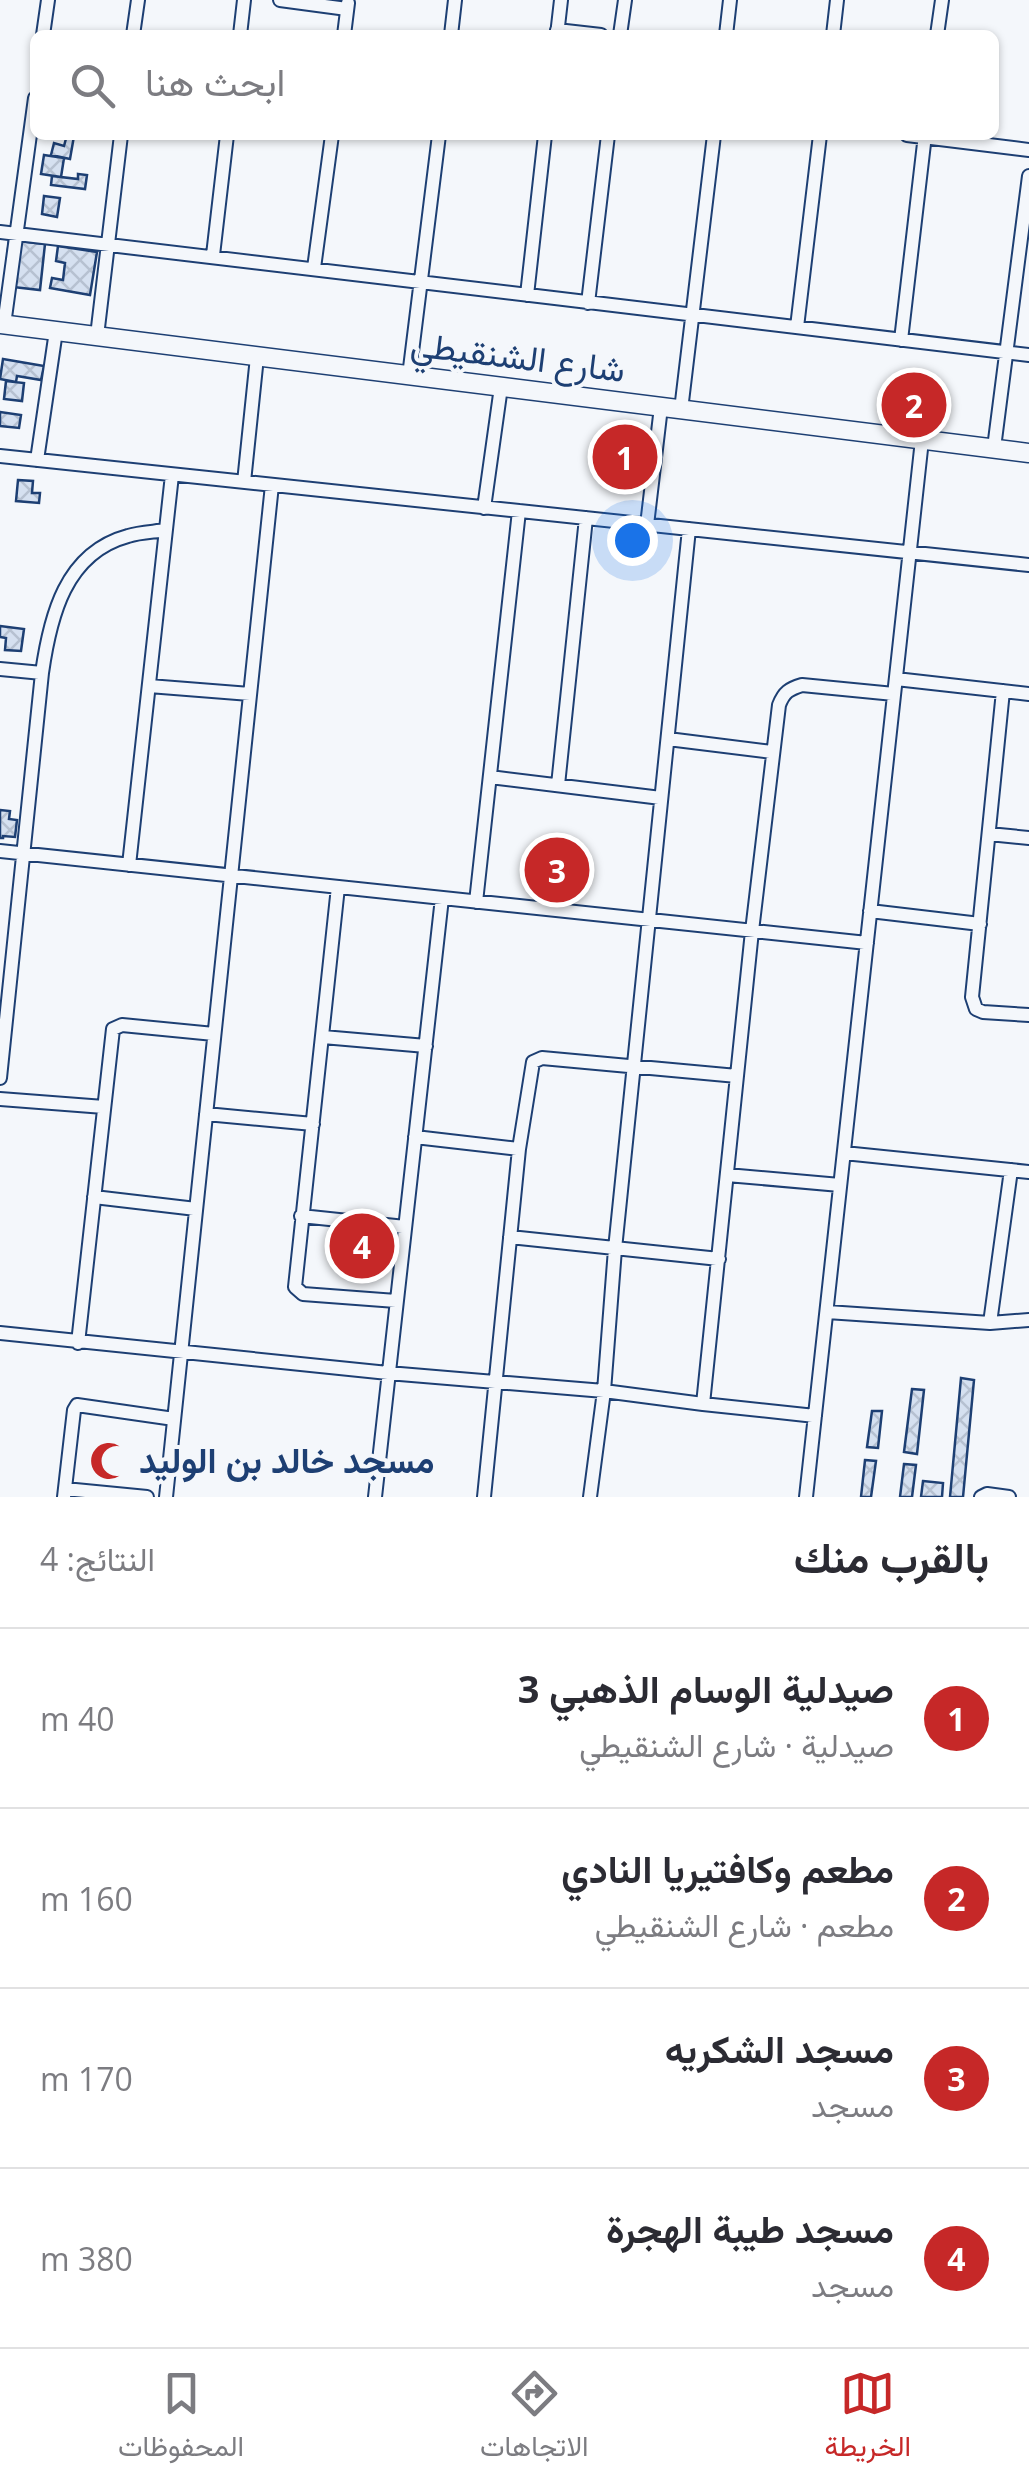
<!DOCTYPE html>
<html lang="ar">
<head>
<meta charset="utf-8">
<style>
  :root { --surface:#fff; --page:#f7f7f7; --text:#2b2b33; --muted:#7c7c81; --line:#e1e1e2; --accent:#c62828 }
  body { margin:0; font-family:"Open Sans",Vazirmatn,sans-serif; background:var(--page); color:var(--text); direction:rtl }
  .you { position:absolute; left:632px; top:540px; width:35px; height:35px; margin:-25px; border:8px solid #fff; border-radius:50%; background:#1a73e8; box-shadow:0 0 0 15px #1a73e833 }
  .badge { display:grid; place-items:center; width:65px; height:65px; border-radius:50%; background:var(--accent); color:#fff; font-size:32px; font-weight:700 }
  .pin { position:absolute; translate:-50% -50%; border:5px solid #fff; box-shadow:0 2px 10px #0006 }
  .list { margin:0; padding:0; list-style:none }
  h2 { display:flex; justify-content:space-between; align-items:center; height:130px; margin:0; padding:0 40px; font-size:42px }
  h2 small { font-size:32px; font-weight:400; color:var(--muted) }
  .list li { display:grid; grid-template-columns:65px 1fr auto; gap:30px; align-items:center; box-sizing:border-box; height:180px; padding:0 40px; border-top:2px solid var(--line) }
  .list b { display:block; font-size:38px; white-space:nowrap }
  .list p { margin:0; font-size:32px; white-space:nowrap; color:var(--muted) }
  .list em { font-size:32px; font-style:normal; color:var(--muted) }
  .icon { flex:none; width:55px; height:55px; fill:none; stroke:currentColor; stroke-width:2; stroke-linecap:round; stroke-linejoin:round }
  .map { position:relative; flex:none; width:1029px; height:1497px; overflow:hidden; direction:ltr }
  .search { position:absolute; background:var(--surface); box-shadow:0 2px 8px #0004; left:30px; right:30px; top:30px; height:110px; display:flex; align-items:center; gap:25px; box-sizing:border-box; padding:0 35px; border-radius:15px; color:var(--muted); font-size:38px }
  .sheet { height:850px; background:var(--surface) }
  nav { display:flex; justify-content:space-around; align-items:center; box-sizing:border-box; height:140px; border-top:2px solid var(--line); background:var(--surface); font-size:28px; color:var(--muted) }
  nav a { display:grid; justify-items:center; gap:5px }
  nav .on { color:var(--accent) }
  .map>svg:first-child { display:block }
  .building { fill:url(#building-cross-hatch); stroke:#1d3f73; stroke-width:2.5 }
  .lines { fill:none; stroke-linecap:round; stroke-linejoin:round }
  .street-casing { stroke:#1d3f73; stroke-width:16 }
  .secondary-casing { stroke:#1d3f73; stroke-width:21 }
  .street { stroke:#f4f7fb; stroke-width:12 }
  .secondary { stroke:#f4f7fb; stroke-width:18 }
  .labels { text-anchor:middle; stroke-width:8; stroke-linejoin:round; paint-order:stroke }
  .street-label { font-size:35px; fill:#1d3f73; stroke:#f4f7fb }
  .poi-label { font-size:35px; font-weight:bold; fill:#1d3f73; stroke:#f4f7fb; text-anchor:start }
</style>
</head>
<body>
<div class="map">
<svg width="1029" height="1497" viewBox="0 0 1029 1497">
  <defs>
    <pattern id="building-cross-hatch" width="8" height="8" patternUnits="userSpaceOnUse" patternTransform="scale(2.5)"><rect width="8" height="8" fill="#d5e0f0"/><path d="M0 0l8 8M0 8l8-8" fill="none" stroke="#b6c1d1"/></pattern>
  </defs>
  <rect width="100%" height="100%" fill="#f4f7fb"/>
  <path class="building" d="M67,135L74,136L70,159L51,155L54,143L64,146Z
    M44,155L64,158L61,177L41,174Z
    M78,174L87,175L85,189L51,185L52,176L78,179Z
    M44,196L60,198L57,217L42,214Z
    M9,240L45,244L40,290L4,286Z
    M58,246L97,252L90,295L50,288L52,278L63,280L65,263L56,261Z
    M3,359L44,366L41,380L17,376L16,382L0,379Z
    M6,381L24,383L22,401L4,399Z
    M0,412L21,415L19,428L0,426Z
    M18,480L33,481L32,493H40L39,503L16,501Z
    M0,626L24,629L21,651L5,650L6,638L0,637Z
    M0,810L10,811L9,819L17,820L15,837L3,836V838H0Z
    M961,1378L974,1380L963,1497H950Z
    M912,1389L924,1390L917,1454L904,1452Z
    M872,1411H882L878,1448L867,1447Z
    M865,1460L876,1461L871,1497H861Z
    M904,1464L916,1465L912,1497H900Z
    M923,1481L943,1483L942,1497H921Z"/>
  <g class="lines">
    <g class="street-casing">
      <path id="street" d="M280,0L347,9
        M557,30L601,35
        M43,35L48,0
        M133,35L138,0
        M240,35L244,0
        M344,35L348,3
        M451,35L455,0
        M557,35L561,0
        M620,35L625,0
        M726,35L730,0
        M833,35L837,0
        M937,35L942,0
        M907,135L1029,150
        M0,232C343,270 686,316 1029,355
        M213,255L227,135
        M314,268L332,135
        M527,295L545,135
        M588,303L608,135
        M4,325L35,98
        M797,327L820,135
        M97,336L121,135
        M901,340L925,135
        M409,376L439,135
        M681,410L714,135
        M994,448L1029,176
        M0,456L1029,565
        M37,460L56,331
        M244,482L257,357
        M484,508L501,387
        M647,525L661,407
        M0,669L42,673
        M896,679L1029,694
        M149,686L250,694
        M1003,691L972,997L976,1009L983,1012L1029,1015
        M668,739L772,752
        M490,777L661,798
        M558,785L586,518
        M989,834L1029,838
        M0,851L867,943
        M129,865L172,475
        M338,887L295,1287L303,1294L396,1301
        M476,902L519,511
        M870,911L980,924
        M323,1037L426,1046
        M0,1078L42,673C50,617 65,553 128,536C140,532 154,532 166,530
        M0,1099L104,1107
        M206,1114L313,1124
        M415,1137L519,1149
        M844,1153L1029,1172
        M727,1175L840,1185
        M94,1197L196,1209
        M301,1216L405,1227
        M510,1237L719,1259
        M827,1312L990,1323L1029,1320
        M990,1323L1011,1170
        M0,1333L388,1373L604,1391L703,1404L815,1416
        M78,1343L113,1029L122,1025L214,1034
        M703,1404L752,931L779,705C784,692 789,689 802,685L894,694
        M65,1489L147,1497
        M64,1497L74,1410L77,1405L174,1419
        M166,1497L272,485
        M375,1497L442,898
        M484,1497L519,1149L533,1062L542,1058L737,1076
        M590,1497L604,1391L615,1249L689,529
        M806,1497L922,440
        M981,1497L987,1494L1009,1497"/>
    </g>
    <g class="secondary-casing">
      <path id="secondary" d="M0,324L1029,453"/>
    </g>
    <use href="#street" class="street"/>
    <use href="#secondary" class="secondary"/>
  </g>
  <defs>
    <g id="mosque-bare" transform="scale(3)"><path d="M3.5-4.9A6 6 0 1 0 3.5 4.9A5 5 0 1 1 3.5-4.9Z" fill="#c62828" stroke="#f4f7fb" stroke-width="2.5" paint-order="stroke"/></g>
  </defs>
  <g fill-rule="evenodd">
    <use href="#mosque-bare" x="109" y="1461"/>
  </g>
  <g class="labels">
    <g class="street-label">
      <text transform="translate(518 357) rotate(7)" y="12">شارع الشنقيطي</text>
    </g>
    <g class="poi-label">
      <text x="139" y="1473">مسجد خالد بن الوليد</text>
    </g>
  </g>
</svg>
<div class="you"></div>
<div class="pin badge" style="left:625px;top:457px">1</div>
<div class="pin badge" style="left:914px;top:405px">2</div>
<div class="pin badge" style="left:557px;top:870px">3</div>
<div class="pin badge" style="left:362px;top:1246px">4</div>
<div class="search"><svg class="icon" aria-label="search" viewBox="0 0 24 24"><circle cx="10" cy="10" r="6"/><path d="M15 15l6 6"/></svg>ابحث هنا</div>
</div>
<section class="sheet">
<h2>بالقرب منك<small>النتائج: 4</small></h2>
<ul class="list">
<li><span class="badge">1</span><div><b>صيدلية الوسام الذهبي 3</b><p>صيدلية · شارع الشنقيطي</p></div><em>40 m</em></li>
<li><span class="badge">2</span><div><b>مطعم وكافتيريا النادي</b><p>مطعم · شارع الشنقيطي</p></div><em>160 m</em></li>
<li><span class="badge">3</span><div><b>مسجد الشكريه</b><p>مسجد</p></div><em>170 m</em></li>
<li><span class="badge">4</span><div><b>مسجد طيبة الهجرة</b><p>مسجد</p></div><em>380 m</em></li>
</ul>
</section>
<nav>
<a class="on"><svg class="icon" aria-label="map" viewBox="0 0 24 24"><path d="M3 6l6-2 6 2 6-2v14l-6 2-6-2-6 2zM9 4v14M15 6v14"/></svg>الخريطة</a>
<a><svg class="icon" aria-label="directions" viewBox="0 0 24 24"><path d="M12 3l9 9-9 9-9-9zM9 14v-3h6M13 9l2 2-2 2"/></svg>الاتجاهات</a>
<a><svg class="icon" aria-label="saved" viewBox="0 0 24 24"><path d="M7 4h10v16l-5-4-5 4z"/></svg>المحفوظات</a>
</nav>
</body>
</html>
